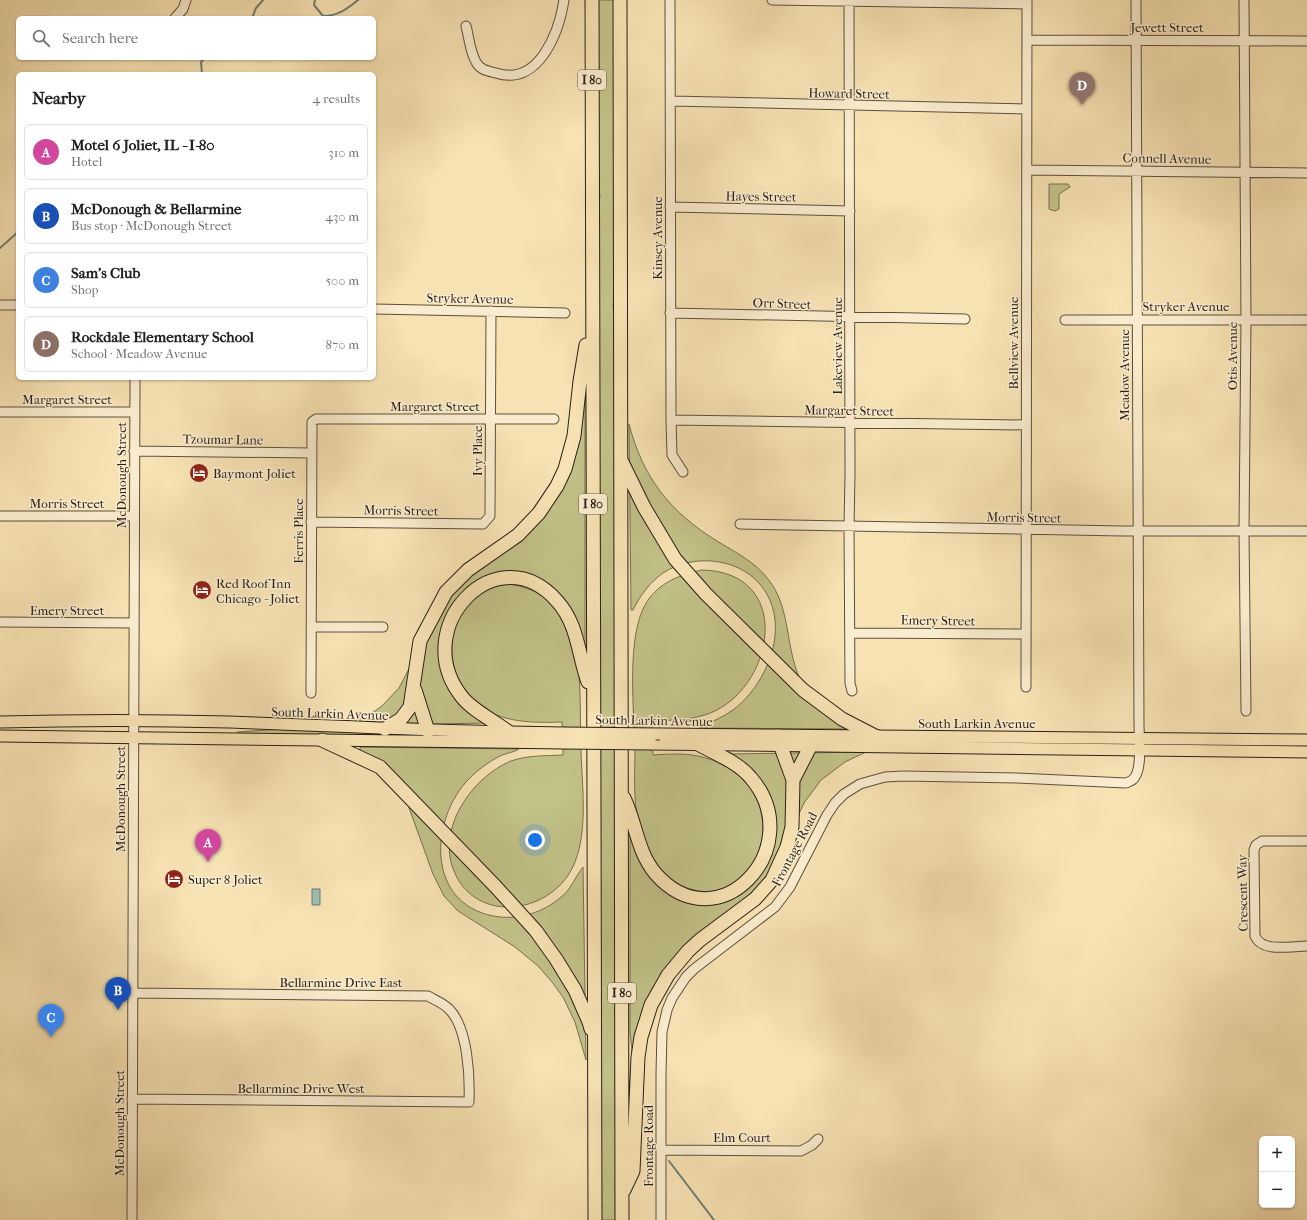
<!DOCTYPE html>
<html lang="en">
<head>
<meta charset="utf-8">
<style>
  :root { --surface:#fff; --page:#f2f2f2; --text:#202124; --muted:#757577; --line:#e0e0e0; --accent:#8f2418 }
  body { margin:0; font-family:"IM FELL French Canon",serif; background:var(--page); color:var(--text) }
  .controls { position:absolute; right:12px; bottom:12px; display:grid; overflow:hidden; border-radius:6px; box-shadow:0 1px 3px #0004 }
  .controls button { width:36px; height:36px; display:grid; place-items:center; padding:0; border:0; border-bottom:1px solid var(--line); background:var(--surface); color:var(--text); font:20px sans-serif }
  .you { position:absolute; left:535px; top:840px; width:14px; height:14px; margin:-10px; border:3px solid #fff; border-radius:50%; background:#1a73e8; box-shadow:0 0 0 6px #1a73e833 }
  .badge { display:grid; place-items:center; width:26px; height:26px; border-radius:50%; background:var(--accent); color:#fff; font-size:13px; font-weight:700 }
  .pin { position:absolute; translate:-50% -33px; filter:drop-shadow(0 1px 2px #0008) }
  .pin::after { content:''; position:absolute; top:21px; width:14px; height:12px; background:inherit; clip-path:polygon(0 0,100% 0,50% 100%) }
  .list { margin:0; padding:0; list-style:none }
  h2 { display:flex; justify-content:space-between; align-items:center; height:52px; margin:0; padding:0 16px; font-size:17px }
  h2 small { font-size:13px; font-weight:400; color:var(--muted) }
  .list li { display:grid; grid-template-columns:26px 1fr auto; gap:12px; align-items:center; box-sizing:border-box; height:56px; margin:0 8px 8px; padding:0 8px; border:1px solid var(--line); border-radius:6px }
  .list b { display:block; font-size:15px; white-space:nowrap }
  .list p { margin:0; font-size:13px; white-space:nowrap; color:var(--muted) }
  .list em { font-size:13px; font-style:normal; color:var(--muted) }
  .icon { flex:none; width:22px; height:22px; fill:none; stroke:currentColor; stroke-width:2; stroke-linecap:round; stroke-linejoin:round }
  .map { position:relative; flex:none; width:1307px; height:1220px; overflow:hidden }
  .search { position:absolute; background:var(--surface); box-shadow:0 1px 3px #0004; left:16px; top:16px; width:360px; height:44px; display:flex; align-items:center; gap:10px; box-sizing:border-box; padding:0 14px; border-radius:6px; color:var(--muted); font-size:15px }
  .panel { position:absolute; background:var(--surface); box-shadow:0 1px 3px #0004; left:16px; top:72px; width:360px; height:308px; border-radius:6px }
  .map>svg:first-child { display:block }
  .green { fill:#c2c289; stroke:#75704e }
  .water { fill:#9dbdb0; stroke:#6e7e72 }
  .lines { fill:none; stroke-linecap:round; stroke-linejoin:round }
  .stream { stroke:#6e7e72; stroke-width:2 }
  .minor-casing { stroke:#5c503c; stroke-width:11 }
  .major-casing { stroke:#281f14; stroke-width:13 }
  .highway-casing { stroke:#281f14; stroke-width:15 }
  .minor { stroke:#faecce; stroke-width:9 }
  .major { stroke:#f7e2b3; stroke-width:11 }
  .highway { stroke:#f7e2b3; stroke-width:13 }
  .major-bridge-casing { stroke:#281f14; stroke-width:13; stroke-linecap:butt }
  .major-bridge { stroke:#f7e2b3; stroke-width:11 }
  .labels { text-anchor:middle; stroke-width:3; stroke-linejoin:round; paint-order:stroke }
  .shield { fill:#faecce; stroke:#675c4c; stroke-width:1 }
  .shield-label { font-size:12px; font-weight:bold; fill:#281f14 }
  .street-label { font-size:13px; fill:#281f14; stroke:#faecce }
  .poi-label { font-size:13px; fill:#281f14; stroke:#faecce; text-anchor:start }
</style>
</head>
<body>
<div class="map">
<svg width="1307" height="1220" viewBox="0 0 1307 1220">
  <rect width="100%" height="100%" fill="#f7e2b3"/>
  <filter id="stains"><feTurbulence type="fractalNoise" baseFrequency=".005" numOctaves="4"/><feColorMatrix values="0 0 0 0 .2 0 0 0 0 .09 0 0 0 0 .02 0 0 0 .5 -.17"/></filter>
  <radialGradient id="worn" r=".72"><stop offset=".6" stop-color="#630" stop-opacity="0"/><stop offset="1" stop-color="#630" stop-opacity=".3"/></radialGradient>
  <path class="green" d="M597,0H614V295L613,308L615,313L617,1220H601L602,1206L600,1197L598,211L600,196L597,188Z
    M1049,184H1068L1070,187L1059,194V209L1055,211L1049,209Z
    M585,390V648L535,580L475,584L441,654L487,723L433,724L350,721L372,713L382,706L399,688L439,611L454,589L552,503Z
    M629,424C643,478 670,512 717,541C735,552 755,562 768,579C791,607 785,647 800,679C805,689 838,719 848,729L700,728L701,726C712,722 723,717 733,710C766,685 790,630 765,591C744,558 695,552 663,573C649,583 640,596 633,610H631Z
    M702,570C792,572 776,681 715,711C694,721 674,719 652,722L653,755C668,754 684,753 698,756C735,764 764,791 763,831C762,844 758,859 749,870C725,901 685,897 660,869C649,856 641,837 638,820C633,797 635,772 635,749C634,711 627,644 643,609C654,585 677,575 702,570Z
    M509,584C537,589 549,597 565,621C569,628 579,665 579,675C581,700 580,725 581,751C582,786 588,828 575,862C555,914 476,926 454,871C436,829 472,777 511,761C528,755 545,756 563,755L562,722C533,723 501,723 477,704C453,685 445,648 458,621C460,616 461,610 465,607C471,601 483,590 491,587C497,585 504,585 509,584Z
    M283,729L397,734V736L237,735V732Z
    M360,747L519,749C514,752 508,753 502,755C488,762 476,771 466,782C427,827 429,909 500,917C522,919 543,912 560,898C571,890 575,877 583,867L586,1060L575,1022L563,997L552,982L538,966L515,947L458,911L444,896L433,874L408,805L360,751Z
    M866,752L845,762L821,780L804,803L779,857L762,887L685,948L633,1058L630,1033V828L672,892L738,894L774,822L729,754Z"/>
  <path class="water" d="M312,889H320V905H312Z"/>
  <g class="lines">
    <path class="stream" d="M315,0L314,5L323,16C338,16 347,9 358,0
      M252,18L256,8L263,0
      M202,74L201,62L205,58
      M0,248L18,232
      M669,1161L714,1220"/>
    <g class="minor-casing">
      <path id="minor" d="M670,0L671,420L672,455L683,472
        M772,0L1027,4
        M849,0L850,475L849,527L850,683L852,691
        M1244,0L1246,320L1244,531L1246,711
        M175,18L183,9L186,0
        M466,26C469,37 470,52 476,62C480,70 488,71 496,73C539,87 559,32 564,0
        M1027,40L1307,41
        M671,101L1027,109
        M1027,170L1307,173
        M670,207L850,211
        M0,305H18
        M374,309L565,313
        M670,313L965,319
        M1065,320H1307
        M0,412H135
        M671,420L1026,425
        M134,451L311,453
        M0,516H134
        M311,522L483,524L490,516L491,311
        M740,524L1123,531H1307
        M0,622L134,623
        M311,627H383
        M850,633L1026,634
        M1026,687L1027,0
        M311,693L312,422L316,419H554
        M1307,841H1262L1256,845L1254,850L1255,936C1262,953 1291,946 1307,946
        M132,993L428,996C435,1000 443,1003 449,1009C468,1028 470,1077 469,1102L132,1099
        M661,1150L801,1151L812,1145L818,1139
        M132,1220L135,378
        M661,1220V1074L662,1032L667,1010L672,998L686,977L694,969L775,907L790,887L827,815L835,803L844,794L860,784L885,777L903,776L1017,778L1126,783C1131,781 1134,780 1136,775C1142,764 1139,737 1139,724L1136,0"/>
    </g>
    <g class="major-casing">
      <path id="major" d="M0,722C77,720 154,720 230,722C341,726 452,732 563,733
        M660,734L1307,740
        M0,736L564,743
        M652,744L1307,752"/>
    </g>
    <g class="highway-casing">
      <path id="highway" d="M592,0L595,1220
        M620,0L622,1220
        M622,462L644,507L675,559L706,594L803,690L842,719L877,737
        M415,690L428,731
        M385,729L401,719L410,707L420,641L446,592L468,570L518,535L539,513L557,486L565,469L574,436L580,381L586,345
        M510,733C495,721 473,711 462,697C407,628 497,533 557,601C578,624 578,654 588,682
        M777,736L793,780
        M322,740L380,767L496,887L536,931L556,959L575,990L589,1022L591,1029
        M624,798C636,823 637,851 655,873C718,946 810,847 751,778C738,762 716,754 698,744
        M624,1190L633,1171L638,1057L641,1037L651,1005L668,975L688,951L700,940L755,899L772,880L787,847L792,827L793,780L811,745"/>
    </g>
    <use href="#minor" class="minor"/>
    <use href="#major" class="major"/>
    <use href="#highway" class="highway"/>
    <g class="major-bridge-casing">
      <path id="major-bridge" d="M563,733L660,734
        M564,743L652,744"/>
    </g>
    <use href="#major-bridge" class="major-bridge"/>
  </g>
  <defs>
    <g id="hotel-disc" transform="scale(1)"><circle r="9.5" fill="#8f2418" stroke="#faecce"/><path d="M-6-4.5h1.5V1H6V5H4.5V3h-9V5H-6ZM-4 0a1.8 1.8 0 1 1 3.6 0ZM.5 0V-2.5h3Q6-2.5 6 0Z" fill="#fff"/></g>
  </defs>
  <g fill-rule="evenodd">
    <use href="#hotel-disc" x="199" y="473"/>
    <use href="#hotel-disc" x="202" y="590"/>
    <use href="#hotel-disc" x="174" y="879"/>
  </g>
  <g class="labels">
    <g class="shield">
      <rect x="578" y="70" width="28" height="20" rx="3"/>
      <rect x="579" y="494" width="28" height="20" rx="3"/>
      <rect x="608" y="983" width="28" height="20" rx="3"/>
    </g>
    <g class="shield-label">
      <text x="592" y="84">I 80</text>
      <text x="593" y="508">I 80</text>
      <text x="622" y="997">I 80</text>
    </g>
    <g class="street-label">
      <text x="1167" y="32">Jewett Street</text>
      <text transform="translate(849 93) rotate(1)" y="5">Howard Street</text>
      <text transform="translate(1167 158) rotate(1)" y="5">Connell Avenue</text>
      <text transform="translate(761 196) rotate(1)" y="5">Hayes Street</text>
      <text transform="translate(657 238) rotate(-90)" y="5">Kinsey Avenue</text>
      <text transform="translate(470 298) rotate(1)" y="5">Stryker Avenue</text>
      <text transform="translate(782 303) rotate(2)" y="5">Orr Street</text>
      <text x="1186" y="311">Stryker Avenue</text>
      <text transform="translate(1013 343) rotate(-90)" y="5">Bellview Avenue</text>
      <text transform="translate(837 346) rotate(-90)" y="5">Lakeview Avenue</text>
      <text transform="translate(1232 356) rotate(-90)" y="5">Otis Avenue</text>
      <text transform="translate(1124 375) rotate(-90)" y="5">Meadow Avenue</text>
      <text x="67" y="404">Margaret Street</text>
      <text x="435" y="411">Margaret Street</text>
      <text transform="translate(849 410) rotate(1)" y="5">Margaret Street</text>
      <text transform="translate(223 439) rotate(1)" y="5">Tzoumar Lane</text>
      <text transform="translate(477 451) rotate(-90)" y="5">Ivy Place</text>
      <text transform="translate(121 475) rotate(-90)" y="5">McDonough Street</text>
      <text x="67" y="508">Morris Street</text>
      <text transform="translate(401 510) rotate(1)" y="5">Morris Street</text>
      <text transform="translate(1024 517) rotate(1)" y="5">Morris Street</text>
      <text transform="translate(298 531) rotate(-90)" y="5">Ferris Place</text>
      <text x="67" y="615">Emery Street</text>
      <text transform="translate(938 620) rotate(1)" y="5">Emery Street</text>
      <text transform="translate(330 713) rotate(2)" y="5">South Larkin Avenue</text>
      <text transform="translate(654 720) rotate(1)" y="5">South Larkin Avenue</text>
      <text x="977" y="728">South Larkin Avenue</text>
      <text transform="translate(120 799) rotate(-90)" y="5">McDonough Street</text>
      <text transform="translate(794 849) rotate(-62)" y="5">Frontage Road</text>
      <text transform="translate(1242 893) rotate(-91)" y="5">Crescent Way</text>
      <text x="341" y="987">Bellarmine Drive East</text>
      <text x="301" y="1093">Bellarmine Drive West</text>
      <text transform="translate(119 1123) rotate(-90)" y="5">McDonough Street</text>
      <text x="742" y="1142">Elm Court</text>
      <text transform="translate(648 1146) rotate(-90)" y="5">Frontage Road</text>
    </g>
    <g class="poi-label">
      <text x="213" y="478">Baymont Joliet</text>
      <text x="216" y="588">Red Roof Inn<tspan x="216" dy="15">Chicago - Joliet</tspan></text>
      <text x="188" y="884">Super 8 Joliet</text>
    </g>
  </g>
  <rect width="100%" height="100%" filter="url(#stains)"/>
  <rect width="100%" height="100%" fill="url(#worn)"/>
</svg>
<div class="controls">
<button>+</button>
<button>−</button>
</div>
<div class="you"></div>
<div class="pin badge" style="left:208px;top:862px;background:#d1479c">A</div>
<div class="pin badge" style="left:118px;top:1010px;background:#1a4fb4">B</div>
<div class="pin badge" style="left:51px;top:1037px;background:#3f7fe0">C</div>
<div class="pin badge" style="left:1082px;top:105px;background:#8d6e63">D</div>
<div class="search"><svg class="icon" aria-label="search" viewBox="0 0 24 24"><circle cx="10" cy="10" r="6"/><path d="M15 15l6 6"/></svg>Search here</div>
<section class="panel">
<h2>Nearby<small>4 results</small></h2>
<ul class="list">
<li><span class="badge" style="background:#d1479c">A</span><div><b>Motel 6 Joliet, IL - I-80</b><p>Hotel</p></div><em>310 m</em></li>
<li><span class="badge" style="background:#1a4fb4">B</span><div><b>McDonough &amp; Bellarmine</b><p>Bus stop · McDonough Street</p></div><em>430 m</em></li>
<li><span class="badge" style="background:#3f7fe0">C</span><div><b>Sam's Club</b><p>Shop</p></div><em>500 m</em></li>
<li><span class="badge" style="background:#8d6e63">D</span><div><b>Rockdale Elementary School</b><p>School · Meadow Avenue</p></div><em>870 m</em></li>
</ul>
</section>
</div>
</body>
</html>
